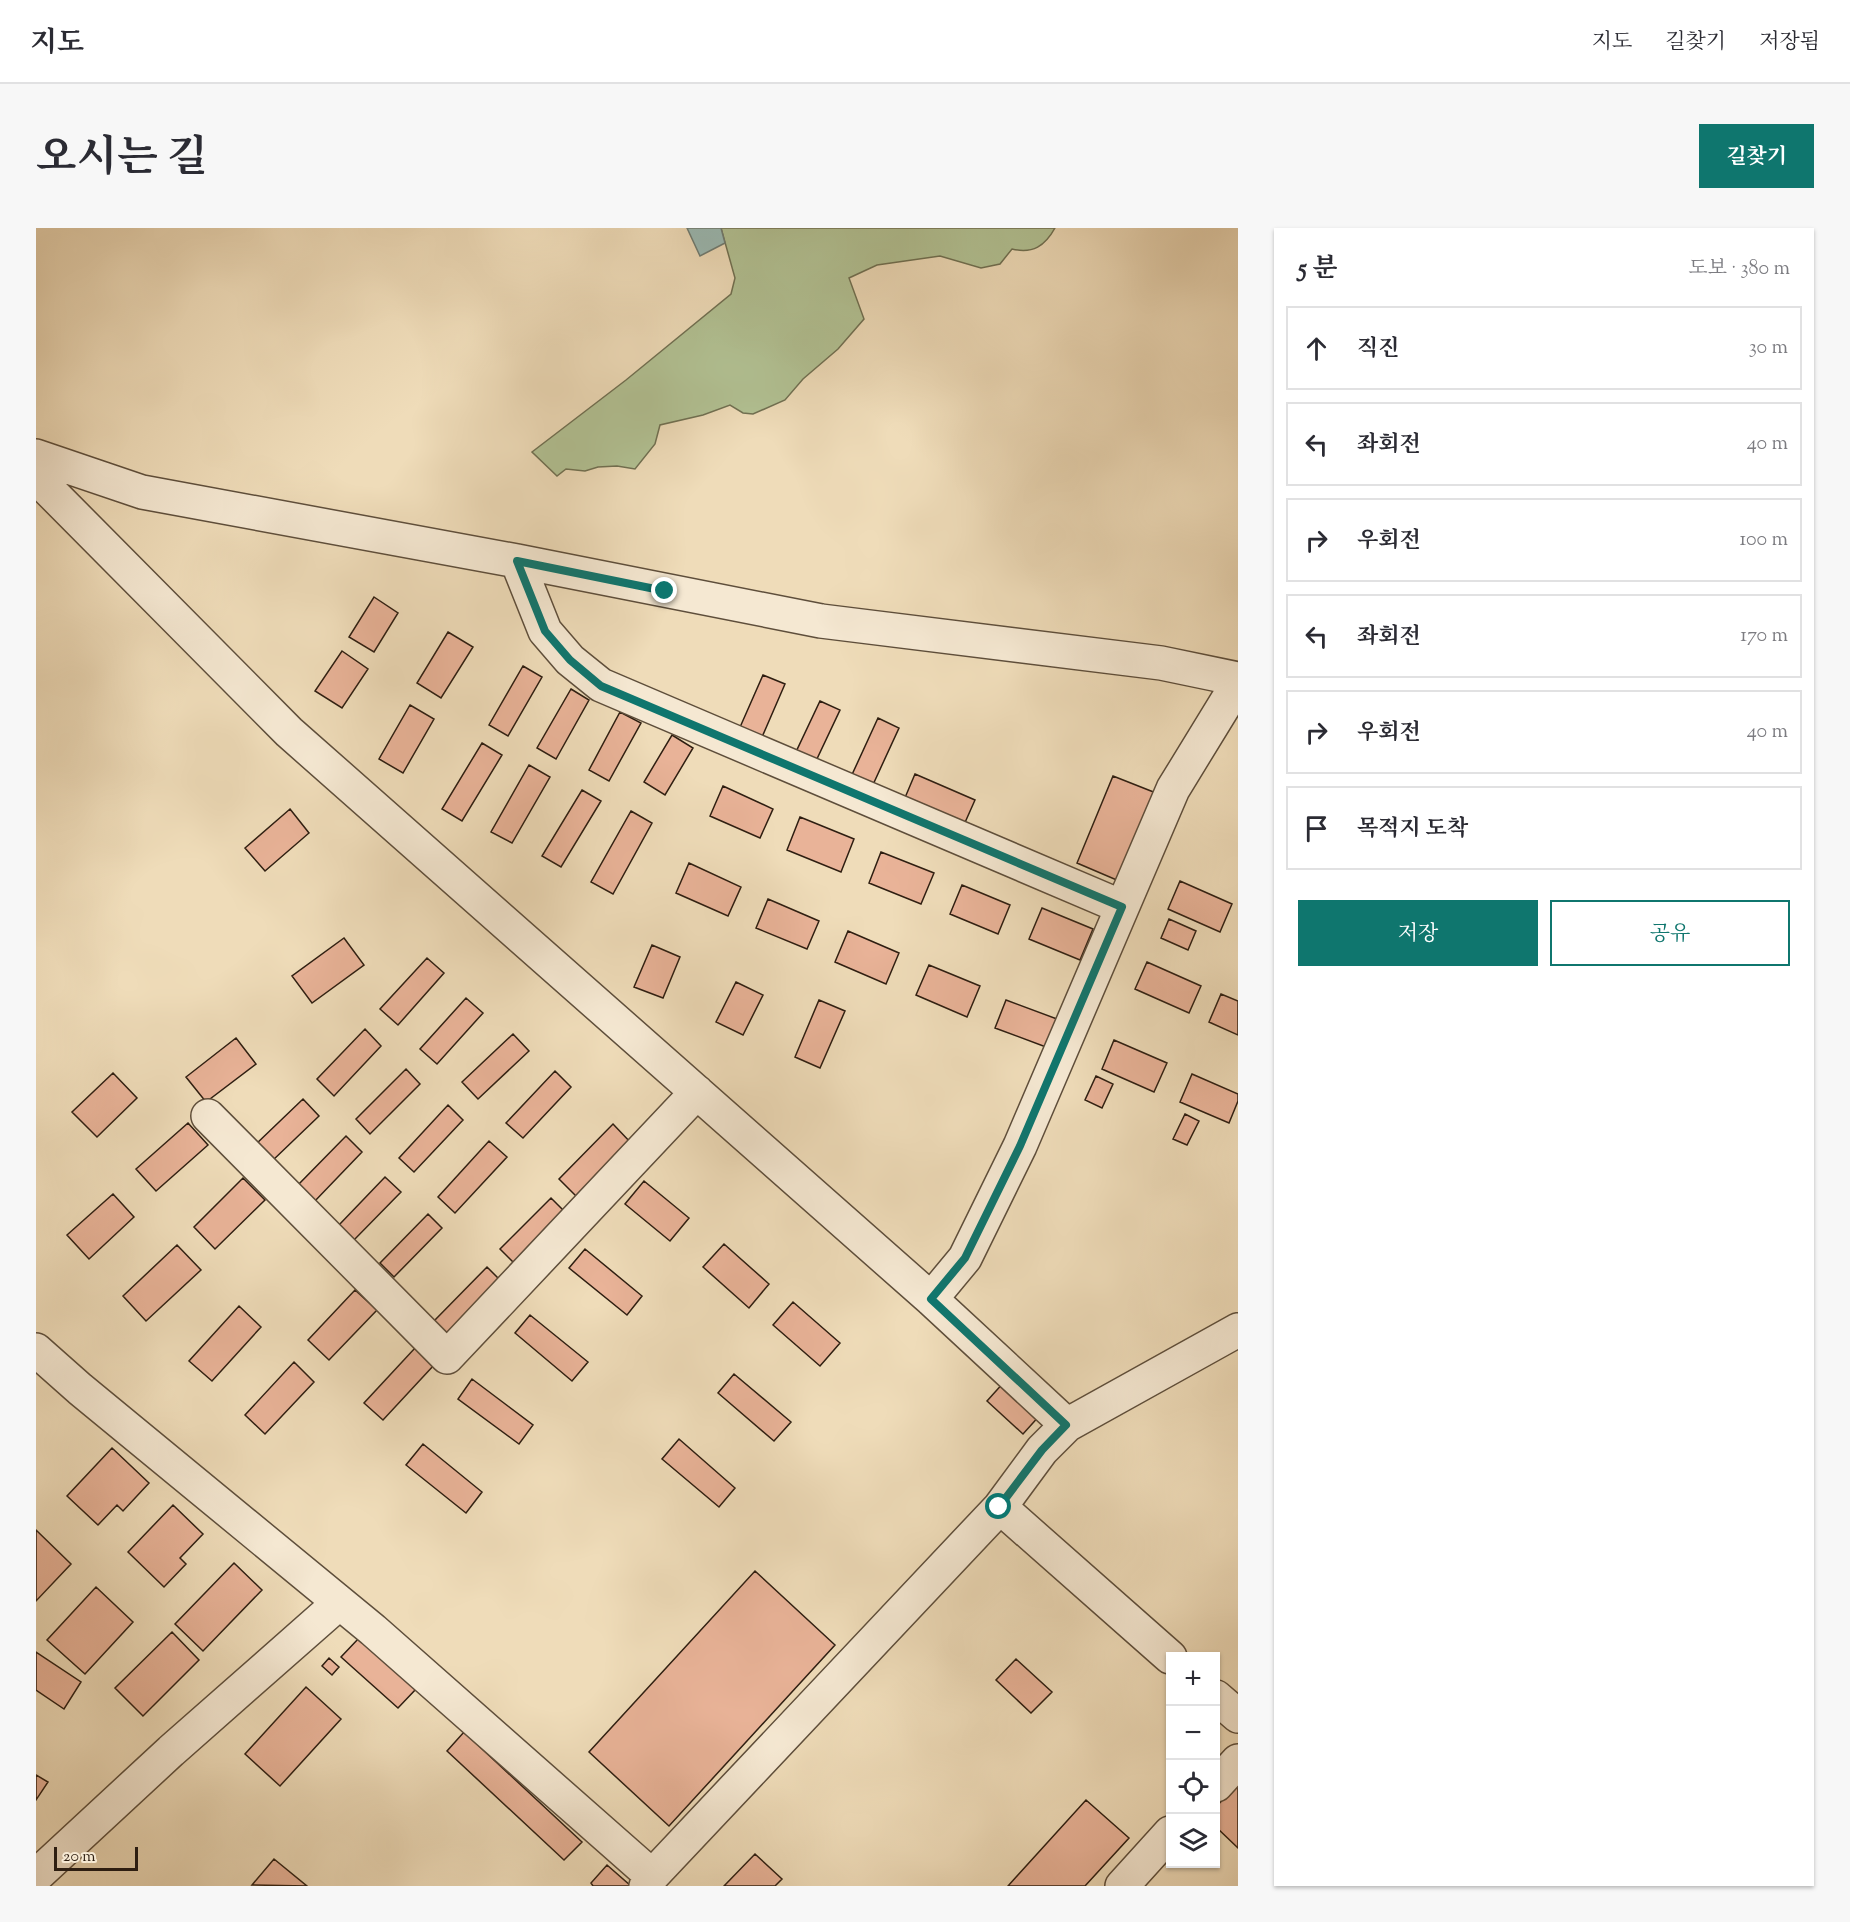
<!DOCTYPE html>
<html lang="ko">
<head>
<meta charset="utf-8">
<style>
  :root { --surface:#fff; --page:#f7f7f7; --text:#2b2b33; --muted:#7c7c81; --line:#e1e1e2; --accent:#0f766e }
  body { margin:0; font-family:"Sorts Mill Goudy","Noto Serif KR",serif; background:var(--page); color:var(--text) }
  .controls { position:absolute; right:18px; bottom:18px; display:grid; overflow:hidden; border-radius:0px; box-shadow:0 2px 4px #0004 }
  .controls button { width:54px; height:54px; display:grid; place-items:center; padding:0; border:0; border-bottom:2px solid var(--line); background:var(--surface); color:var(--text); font:30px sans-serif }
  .scale { position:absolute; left:18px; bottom:15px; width:84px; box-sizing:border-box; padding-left:6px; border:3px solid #2e1e11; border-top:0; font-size:16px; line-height:21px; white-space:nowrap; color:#2e1e11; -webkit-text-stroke:4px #f5e8d2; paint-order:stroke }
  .stop { position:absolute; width:18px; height:18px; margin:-14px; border:4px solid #0f766e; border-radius:50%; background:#fff }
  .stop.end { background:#0f766e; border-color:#fff; box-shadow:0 2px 6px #0008 }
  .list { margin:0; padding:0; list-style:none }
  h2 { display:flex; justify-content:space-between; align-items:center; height:78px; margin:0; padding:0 24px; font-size:26px }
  h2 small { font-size:20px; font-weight:400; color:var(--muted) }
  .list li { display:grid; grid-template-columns:39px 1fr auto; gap:18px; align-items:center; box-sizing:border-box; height:84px; margin:0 12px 12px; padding:0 12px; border:2px solid var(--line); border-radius:0px }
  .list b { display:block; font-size:22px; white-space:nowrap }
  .list em { font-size:20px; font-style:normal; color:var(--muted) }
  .actions { display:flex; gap:12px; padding:18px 24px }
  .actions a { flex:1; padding:14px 0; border:2px solid var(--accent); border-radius:0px; text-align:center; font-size:21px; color:var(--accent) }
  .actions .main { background:var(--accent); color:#fff }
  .icon { flex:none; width:33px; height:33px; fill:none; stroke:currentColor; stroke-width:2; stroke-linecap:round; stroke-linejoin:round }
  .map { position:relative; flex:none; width:1202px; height:1658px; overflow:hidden; border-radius:0px }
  header { display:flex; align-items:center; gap:36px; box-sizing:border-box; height:84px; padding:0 30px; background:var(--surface); border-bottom:2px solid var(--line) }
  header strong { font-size:28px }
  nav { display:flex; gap:33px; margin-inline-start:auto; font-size:21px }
  .intro { display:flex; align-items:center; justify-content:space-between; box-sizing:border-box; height:144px; padding:0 36px }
  h1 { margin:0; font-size:42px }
  .button { padding:15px 27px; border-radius:0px; background:var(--accent); color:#fff; font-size:21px; font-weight:700 }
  main { display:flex; gap:36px; padding:0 36px }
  aside { flex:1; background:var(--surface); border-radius:0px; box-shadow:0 2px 4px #0004 }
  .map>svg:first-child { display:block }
  .green { fill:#b2c294; stroke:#707052; stroke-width:1.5 }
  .water { fill:#9abab4; stroke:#6f7c73; stroke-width:1.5 }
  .building { fill:#e9b398; stroke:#2e1e11; stroke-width:1.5 }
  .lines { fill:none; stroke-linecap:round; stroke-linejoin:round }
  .minor-casing { stroke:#5e4e3b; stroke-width:36 }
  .minor { stroke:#f5e8d2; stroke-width:33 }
  .route { stroke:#0f766e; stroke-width:8 }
</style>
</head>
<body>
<header>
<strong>지도</strong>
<nav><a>지도</a><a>길찾기</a><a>저장됨</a></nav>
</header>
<div class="intro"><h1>오시는 길</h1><a class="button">길찾기</a></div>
<main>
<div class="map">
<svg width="1202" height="1658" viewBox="0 0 1202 1658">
  <rect width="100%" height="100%" fill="#efdcb9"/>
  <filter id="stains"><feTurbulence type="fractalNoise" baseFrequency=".00333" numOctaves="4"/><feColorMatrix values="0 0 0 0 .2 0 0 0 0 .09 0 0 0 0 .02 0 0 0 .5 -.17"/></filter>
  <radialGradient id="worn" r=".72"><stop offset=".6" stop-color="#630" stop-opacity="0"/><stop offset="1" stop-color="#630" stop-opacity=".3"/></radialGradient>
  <path class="green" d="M685,0H1019C1009,18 997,26 976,21L964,36L945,40L904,28L841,37L813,50L828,91L802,121L767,151L749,172L717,186L707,185L694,177L667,187L624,197L619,216L599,241L581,238L562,239L549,243L530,241L521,248L496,224L590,152L695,66L699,50Z"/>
  <path class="water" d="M651,0H685L689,15L664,28Z"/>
  <path class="building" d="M338,369L362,385L338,424L313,409Z
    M412,404L437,419L405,470L381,455Z
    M306,423L332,441L306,480L279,463Z
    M487,438L506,449L472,508L453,497Z
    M727,447L749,456L723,516L701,506Z
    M535,461L553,472L520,531L501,520Z
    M784,473L804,482L779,535L759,526Z
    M374,477L398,491L367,545L343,531Z
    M584,484L605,495L573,553L553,542Z
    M842,490L863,500L835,561L814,551Z
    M636,507L657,520L629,567L608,554Z
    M446,515L466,527L426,593L406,581Z
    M493,537L514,549L476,615L455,604Z
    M879,546L939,572L927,599L868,572Z
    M1077,548L1120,565L1083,653L1041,635Z
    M687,558L737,581L724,610L674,588Z
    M546,562L565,573L525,639L506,628Z
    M254,581L273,605L229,643L209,620Z
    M595,583L616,595L577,666L555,654Z
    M764,589L818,611L805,644L751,622Z
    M845,624L898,645L885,676L833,655Z
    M653,635L705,659L692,688L640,665Z
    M1144,653L1196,676L1184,704L1132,681Z
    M926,657L974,677L962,706L914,686Z
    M732,671L783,693L771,721L720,700Z
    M1006,680L1057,701L1044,732L993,711Z
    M1133,691L1160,703L1152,722L1125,710Z
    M812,703L863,725L850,756L799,734Z
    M308,710L328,737L276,775L256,748Z
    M616,717L644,729L627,770L598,759Z
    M391,730L408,745L362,797L344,781Z
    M1111,734L1165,758L1153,785L1099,761Z
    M893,737L944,758L931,789L880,767Z
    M700,754L727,767L707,807L680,794Z
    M1185,766L1202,773V807L1173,794Z
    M430,770L447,785L401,836L384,821Z
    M783,772L809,783L784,840L759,829Z
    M970,772L1021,791L1010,819L959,800Z
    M329,801L345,818L298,868L281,851Z
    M477,806L493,823L442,871L426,854Z
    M200,810L220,836L170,874L150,849Z
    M1078,812L1131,835L1118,864L1066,841Z
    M370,841L384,856L334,906L320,891Z
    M519,843L535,859L487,910L470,895Z
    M77,845L101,870L61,909L36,884Z
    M1156,846L1202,866V873L1193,895L1144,874Z
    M1060,848L1077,856L1066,880L1049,872Z
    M267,871L283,888L234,935L218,918Z
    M412,877L427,892L378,944L363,930Z
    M1149,886L1163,893L1151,917L1137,911Z
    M152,895L172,917L120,963L100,941Z
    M577,896L596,916L542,970L523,951Z
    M310,908L326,924L278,974L261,958Z
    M453,913L471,929L419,985L402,969Z
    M349,949L365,964L318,1012L303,997Z
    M207,950L229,972L179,1021L158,999Z
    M608,953L653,990L634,1013L589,976Z
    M77,966L98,989L53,1031L31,1007Z
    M515,970L532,987L481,1038L464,1021Z
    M392,986L406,1000L358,1049L344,1035Z
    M688,1016L733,1056L713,1080L667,1039Z
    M141,1017L165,1042L110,1093L87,1068Z
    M549,1021L606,1068L591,1087L533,1040Z
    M451,1039L468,1056L415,1110L398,1093Z
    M319,1062L341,1082L293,1132L272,1112Z
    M757,1074L804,1115L784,1138L737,1097Z
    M203,1078L225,1099L176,1153L153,1133Z
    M494,1087L552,1134L536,1153L479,1105Z
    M379,1120L398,1137L347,1192L328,1175Z
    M258,1134L278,1154L229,1206L209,1187Z
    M698,1146L755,1194L738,1213L682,1165Z
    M436,1151L497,1197L483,1216L422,1171Z
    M969,1153L1005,1186L987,1206L951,1173Z
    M643,1211L699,1260L683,1279L626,1231Z
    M387,1216L446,1264L430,1285L370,1237Z
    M76,1220L113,1255L87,1283L81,1277L62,1297L31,1268Z
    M137,1277L167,1306L144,1330L150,1336L128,1359L92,1324Z
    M0,1302L35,1336L0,1373Z
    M198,1335L226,1362L167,1423L139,1396Z
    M719,1343L799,1417L633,1598L553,1524Z
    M60,1359L97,1394L49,1446L11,1412Z
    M136,1404L163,1432L107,1488L79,1460Z
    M323,1410L380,1461L362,1480L305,1429Z
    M0,1424L45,1454L28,1481L0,1462Z
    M293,1430L303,1439L296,1447L286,1438Z
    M980,1431L1016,1464L995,1485L960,1452Z
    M270,1459L305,1491L244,1558L209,1526Z
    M428,1504L546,1614L528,1632L411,1523Z
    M0,1547L12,1554L0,1572Z
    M1202,1555V1620L1180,1599V1579Z
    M1050,1572L1093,1610L1049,1658H972Z
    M719,1626L746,1651L739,1658H688Z
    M238,1631L271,1658L216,1657Z
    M571,1637L595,1658H557L555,1655Z"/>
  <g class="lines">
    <g class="minor-casing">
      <path id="minor" d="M0,228L106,264L481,333L785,393L1125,435L1202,451
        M0,249L253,504L895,1071L1031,1197
        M481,333L509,403L534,432L565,457L1086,679
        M172,888L411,1129L661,864
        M895,1071L929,1030L984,918L1137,561L1202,455
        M0,1122L44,1161L337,1402L616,1648
        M964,1279L1134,1429
        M1180,1469L1202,1488
        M1180,1557L1202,1533
        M0,1648L135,1523L303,1375
        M610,1658L616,1648L964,1279L1006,1222L1031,1197L1202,1102
        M1086,1658L1134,1605"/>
    </g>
    <use href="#minor" class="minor"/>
  </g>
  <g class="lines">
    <path class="route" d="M629,363L481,333L509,403L534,432L565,458L1086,679L984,918L929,1030L895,1071L1030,1197L1006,1222L963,1279"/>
  </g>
  <rect width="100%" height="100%" filter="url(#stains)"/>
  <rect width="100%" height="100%" fill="url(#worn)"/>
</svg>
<div class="controls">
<button>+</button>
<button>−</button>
<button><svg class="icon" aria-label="locate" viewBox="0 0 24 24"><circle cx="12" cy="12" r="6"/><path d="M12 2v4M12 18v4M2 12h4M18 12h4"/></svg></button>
<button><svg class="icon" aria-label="layers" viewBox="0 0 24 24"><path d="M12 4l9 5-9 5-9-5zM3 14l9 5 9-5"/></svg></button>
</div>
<div class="scale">20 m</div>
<div class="stop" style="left:963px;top:1279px"></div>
<div class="stop end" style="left:629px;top:363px"></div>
</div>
<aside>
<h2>5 분<small>도보 · 380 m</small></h2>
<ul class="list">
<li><svg class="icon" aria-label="ahead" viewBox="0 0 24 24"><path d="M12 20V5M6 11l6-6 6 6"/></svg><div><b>직진</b></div><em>30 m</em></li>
<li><svg class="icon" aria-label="left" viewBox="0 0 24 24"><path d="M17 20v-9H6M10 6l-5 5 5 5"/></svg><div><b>좌회전</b></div><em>40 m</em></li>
<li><svg class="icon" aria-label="right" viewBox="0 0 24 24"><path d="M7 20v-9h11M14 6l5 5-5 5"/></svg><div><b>우회전</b></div><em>100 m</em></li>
<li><svg class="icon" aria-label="left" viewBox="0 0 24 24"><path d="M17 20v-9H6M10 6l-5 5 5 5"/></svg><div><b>좌회전</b></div><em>170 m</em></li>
<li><svg class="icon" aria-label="right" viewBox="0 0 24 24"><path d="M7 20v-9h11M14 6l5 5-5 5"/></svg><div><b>우회전</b></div><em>40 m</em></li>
<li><svg class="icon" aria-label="arrive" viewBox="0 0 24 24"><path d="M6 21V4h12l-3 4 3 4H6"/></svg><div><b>목적지 도착</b></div></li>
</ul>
<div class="actions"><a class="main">저장</a><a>공유</a></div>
</aside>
</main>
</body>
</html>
